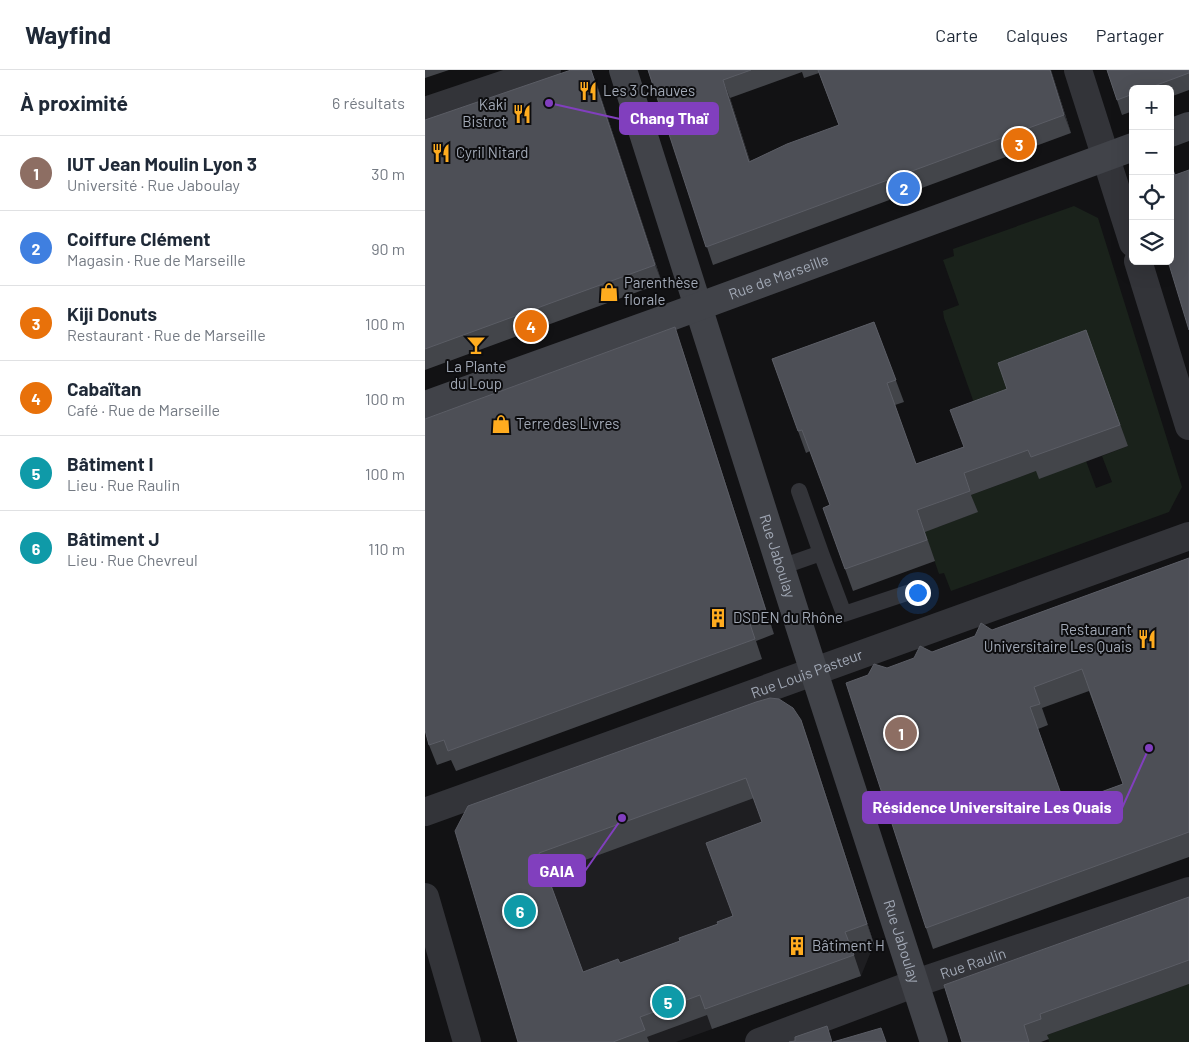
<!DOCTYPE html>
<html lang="fr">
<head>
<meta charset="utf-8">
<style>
  :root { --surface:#fff; --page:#f6f6f7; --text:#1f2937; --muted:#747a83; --line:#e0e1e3; --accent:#84642c }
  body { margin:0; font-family:Barlow,sans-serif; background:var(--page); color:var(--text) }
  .controls { position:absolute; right:15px; top:15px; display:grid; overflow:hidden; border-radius:8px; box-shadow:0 5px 20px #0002 }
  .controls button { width:45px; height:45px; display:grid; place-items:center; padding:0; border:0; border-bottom:1px solid var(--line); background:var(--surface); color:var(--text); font:25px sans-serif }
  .you { position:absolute; left:492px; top:522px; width:18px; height:18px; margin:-12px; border:4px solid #fff; border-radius:50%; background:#1a73e8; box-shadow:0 0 0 8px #1a73e833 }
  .badge { display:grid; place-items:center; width:32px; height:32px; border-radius:50%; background:var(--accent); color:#fff; font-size:16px; font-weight:700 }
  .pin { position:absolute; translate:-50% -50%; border:2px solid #fff; box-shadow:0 1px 5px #0006 }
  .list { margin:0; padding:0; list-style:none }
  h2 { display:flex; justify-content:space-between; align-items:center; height:65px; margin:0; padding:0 20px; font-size:21px }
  h2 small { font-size:16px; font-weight:400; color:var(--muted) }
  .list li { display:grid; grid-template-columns:32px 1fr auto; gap:15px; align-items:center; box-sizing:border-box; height:75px; padding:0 20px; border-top:1px solid var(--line) }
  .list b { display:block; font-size:19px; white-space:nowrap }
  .list p { margin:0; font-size:16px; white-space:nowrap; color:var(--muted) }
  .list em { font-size:16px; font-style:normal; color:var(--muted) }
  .icon { flex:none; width:28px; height:28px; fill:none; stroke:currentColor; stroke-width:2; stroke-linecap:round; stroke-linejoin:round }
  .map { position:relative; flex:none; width:764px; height:972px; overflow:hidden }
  header { display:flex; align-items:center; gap:30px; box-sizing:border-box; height:70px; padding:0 25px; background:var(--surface); border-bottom:1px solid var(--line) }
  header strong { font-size:24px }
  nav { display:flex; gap:28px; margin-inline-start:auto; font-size:18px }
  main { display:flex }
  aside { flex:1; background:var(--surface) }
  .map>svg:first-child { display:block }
  .built { fill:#1e1e21 }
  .green { fill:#1a221b }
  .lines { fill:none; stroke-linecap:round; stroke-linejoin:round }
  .lane { stroke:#333439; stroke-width:16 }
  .street { stroke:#333439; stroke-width:28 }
  .secondary { stroke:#414349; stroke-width:28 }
  .wall { fill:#43454a; fill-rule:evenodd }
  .shaded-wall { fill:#2b2c30 }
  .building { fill:#4d4f56; stroke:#5b5d65; fill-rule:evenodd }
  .labels { text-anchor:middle; stroke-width:4; stroke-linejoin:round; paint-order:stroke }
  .poi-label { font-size:15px; fill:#a2a9b6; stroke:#0d0d0f; text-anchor:start }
  .street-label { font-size:15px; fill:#a2a9b6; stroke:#0d0d0f }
  .leader { fill:none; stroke:#813fbe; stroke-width:2 }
  .callout-dot { fill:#813fbe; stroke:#0d0d0f; stroke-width:2 }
  .callout { fill:#813fbe; stroke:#813fbe; stroke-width:2 }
  .callout-label { font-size:16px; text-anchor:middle; font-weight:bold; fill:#fff }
</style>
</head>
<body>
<header>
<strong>Wayfind</strong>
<nav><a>Carte</a><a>Calques</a><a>Partager</a></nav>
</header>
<main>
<aside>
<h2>À proximité<small>6 résultats</small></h2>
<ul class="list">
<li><span class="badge" style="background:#8d6e63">1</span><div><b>IUT Jean Moulin Lyon 3</b><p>Université · Rue Jaboulay</p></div><em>30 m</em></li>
<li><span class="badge" style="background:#3f7fe0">2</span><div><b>Coiffure Clément</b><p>Magasin · Rue de Marseille</p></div><em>90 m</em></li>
<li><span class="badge" style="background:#e8710a">3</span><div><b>Kiji Donuts</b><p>Restaurant · Rue de Marseille</p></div><em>100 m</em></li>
<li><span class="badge" style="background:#e8710a">4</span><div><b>Cabaïtan</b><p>Café · Rue de Marseille</p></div><em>100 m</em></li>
<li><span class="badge" style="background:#0f9aa8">5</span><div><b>Bâtiment I</b><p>Lieu · Rue Raulin</p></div><em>100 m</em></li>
<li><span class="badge" style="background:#0f9aa8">6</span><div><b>Bâtiment J</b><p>Lieu · Rue Chevreul</p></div><em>110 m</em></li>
</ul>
</aside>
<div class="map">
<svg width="764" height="972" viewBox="0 0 764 972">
  <rect width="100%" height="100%" fill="#121214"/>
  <path class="built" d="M383,670L449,874L436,906L251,972H94L50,756Z"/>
  <path class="green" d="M649,136L673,148L757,417L744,442L526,521L519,503L514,504L494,446L513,457L552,442L546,425L611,401L661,391L671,418L687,412L677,386L703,376L594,352L560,364L519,248L518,241L534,235L518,190L529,186L528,179Z
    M764,914V972H624L622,965Z"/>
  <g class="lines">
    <path class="lane" d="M374,421L396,483
      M356,497L396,483L419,544L488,521"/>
    <g class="street">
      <path d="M653,0L708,173"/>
      <path d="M0,41L122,0"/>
      <path d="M713,191L764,356"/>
      <path id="s1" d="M0,742L764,466"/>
      <path d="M0,827L42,972"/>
      <path id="s2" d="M334,972L491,913L764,821"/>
    </g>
    <g class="secondary">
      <path id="s3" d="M198,0L389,602L509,972"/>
      <path d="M745,63L764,56"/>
      <path id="s4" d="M0,335L248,246L708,77"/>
    </g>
  </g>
  <path class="wall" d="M0,0H24L0,8Z
    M223,0H626L646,63L288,195ZM377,2L379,8L394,3L414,56L325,91L305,28Z
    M682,0H764V20L745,27V19H708V41L697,45Z
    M171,12L237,213L0,300V50Z
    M449,252L479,332L470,335L491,394L538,377L582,319L661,260L703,376L614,409L611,401L546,425L553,442L500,462L510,491L428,521L398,438L405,435L385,381L381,383L347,289Z
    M257,278L349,564L331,571L337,589L31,701L26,690L12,695L4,675Z
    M764,488V787L508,879L501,858L507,582ZM664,621L698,714L640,735L613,659L623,655L617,638Z
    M376,650L383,670L449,874L428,882L436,906L287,959L282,945L222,967L224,972H93L43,736ZM329,728L337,752L307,846L293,854L255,871L195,893L158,902L122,804Z
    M764,827V914L622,965L624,969L616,972H537Z"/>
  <path class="shaded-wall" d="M166,0L171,12L237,213L230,195Z
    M625,0H626L646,63L639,45Z
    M298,10L305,28L331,110L324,92Z
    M250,257L257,278L349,564L342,544Z
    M376,650L383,670L449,874L442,854Z"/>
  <path class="building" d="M146,0H166L230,195L0,279V50Z
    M223,0H326L298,10L324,92L362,74L414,55L393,0H625L639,45L281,177Z
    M682,0H764V3L721,19H708V24L692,30Z
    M745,92L750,105L764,100V260L743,191H745Z
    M449,252L471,310L462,313L491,394L539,377L525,340L582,319L573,293L661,260L695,355L606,387L603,380L539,403L545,421L492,440L502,470L420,499L398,438L405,435L377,360L373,361L347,289Z
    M250,257L342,544L324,551L330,569L23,681L19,670L4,675L0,660V349Z
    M764,488V762L501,858L421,613L443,605L449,594L462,598L489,588L495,576L507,582L550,566L556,553L567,560ZM657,599L698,714L640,735L605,637L615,634L609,617Z
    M345,628L354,629L368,638L376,650L442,854L420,862L429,885L280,939L275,925L215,947L220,960L188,972H93L30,761L43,736L331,632ZM321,708L337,752L281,773L308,846L292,852L293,854L254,868L255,871L195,893L193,889L158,902L114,783Z
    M764,827V890L615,944L616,949L599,955L604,972H537L519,915Z
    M402,956L407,972H364L370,971V967Z
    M456,958L461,972H408Z"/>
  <defs>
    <g id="restaurant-bare" transform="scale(1.5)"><path d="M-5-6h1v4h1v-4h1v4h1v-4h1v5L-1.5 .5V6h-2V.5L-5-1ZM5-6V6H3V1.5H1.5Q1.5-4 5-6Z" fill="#ffac1f" stroke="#0d0d0f" stroke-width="2.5" paint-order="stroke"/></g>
    <g id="shop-bare" transform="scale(1.5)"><path d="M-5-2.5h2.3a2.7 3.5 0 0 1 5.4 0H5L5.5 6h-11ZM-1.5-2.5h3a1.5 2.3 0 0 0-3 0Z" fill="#ffac1f" stroke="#0d0d0f" stroke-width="2.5" paint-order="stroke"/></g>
    <g id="bar-bare" transform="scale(1.5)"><path d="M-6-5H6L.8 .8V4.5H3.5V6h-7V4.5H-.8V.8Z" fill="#ffac1f" stroke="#0d0d0f" stroke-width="2.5" paint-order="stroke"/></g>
    <g id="building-bare" transform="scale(1.5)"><path d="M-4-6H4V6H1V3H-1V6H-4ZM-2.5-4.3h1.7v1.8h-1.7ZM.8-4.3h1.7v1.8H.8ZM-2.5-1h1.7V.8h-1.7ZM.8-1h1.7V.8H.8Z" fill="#ffac1f" stroke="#0d0d0f" stroke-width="2.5" paint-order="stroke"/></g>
  </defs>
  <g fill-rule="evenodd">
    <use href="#restaurant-bare" x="163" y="21"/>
    <use href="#restaurant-bare" x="97" y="44"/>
    <use href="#restaurant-bare" x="16" y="83"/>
    <use href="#shop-bare" x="184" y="222"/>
    <use href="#bar-bare" x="51" y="275"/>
    <use href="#shop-bare" x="76" y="354"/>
    <use href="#building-bare" x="293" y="548"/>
    <use href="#restaurant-bare" x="722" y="569"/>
    <use href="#building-bare" x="372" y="876"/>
  </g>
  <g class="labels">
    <g class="poi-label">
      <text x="178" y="26">Les 3 Chauves</text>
      <text x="82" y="40" text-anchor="end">Kaki<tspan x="82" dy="17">Bistrot</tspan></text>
      <text x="31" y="88">Cyril Nitard</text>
      <text x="199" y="218">Parenthèse<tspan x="199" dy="17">florale</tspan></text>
      <text x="51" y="302" text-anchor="middle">La Plante<tspan x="51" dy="17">du Loup</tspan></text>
      <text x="91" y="359">Terre des Livres</text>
      <text x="308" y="553">DSDEN du Rhône</text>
      <text x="707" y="565" text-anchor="end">Restaurant<tspan x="707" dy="17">Universitaire Les Quais</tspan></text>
      <text x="387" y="881">Bâtiment H</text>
    </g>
    <g class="street-label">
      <text dy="5" stroke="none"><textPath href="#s4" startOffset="376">Rue de Marseille</textPath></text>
      <text dy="5" stroke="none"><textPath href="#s3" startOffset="510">Rue Jaboulay</textPath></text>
      <text dy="5" stroke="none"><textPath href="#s1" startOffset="406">Rue Louis Pasteur</textPath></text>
      <text dy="5" stroke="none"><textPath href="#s3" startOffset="915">Rue Jaboulay</textPath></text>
      <text dy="5" stroke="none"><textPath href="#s2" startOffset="228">Rue Raulin</textPath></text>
    </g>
  </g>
  <path class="leader" d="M124 33L195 49M724 678L697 738M197 748L160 801"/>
  <g class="callout-dot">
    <circle cx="124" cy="33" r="5"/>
    <circle cx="724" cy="678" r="5"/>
    <circle cx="197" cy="748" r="5"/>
  </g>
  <g class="callout">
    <rect x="195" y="33" width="98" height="31" rx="5"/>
    <rect x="438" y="722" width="259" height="31" rx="5"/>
    <rect x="104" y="785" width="56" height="31" rx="5"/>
  </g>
  <g class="callout-label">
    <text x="244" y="54">Chang Thaï</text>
    <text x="567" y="743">Résidence Universitaire Les Quais</text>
    <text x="132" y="807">GAIA</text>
  </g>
</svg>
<div class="controls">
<button>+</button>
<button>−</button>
<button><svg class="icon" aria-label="locate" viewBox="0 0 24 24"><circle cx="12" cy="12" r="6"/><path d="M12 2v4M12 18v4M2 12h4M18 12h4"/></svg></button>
<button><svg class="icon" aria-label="layers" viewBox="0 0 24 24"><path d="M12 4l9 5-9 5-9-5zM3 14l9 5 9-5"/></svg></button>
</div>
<div class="you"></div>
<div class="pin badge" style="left:476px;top:663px;background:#8d6e63">1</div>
<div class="pin badge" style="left:479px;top:118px;background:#3f7fe0">2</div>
<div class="pin badge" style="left:594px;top:74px;background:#e8710a">3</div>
<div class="pin badge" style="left:106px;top:256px;background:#e8710a">4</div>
<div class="pin badge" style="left:243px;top:932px;background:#0f9aa8">5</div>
<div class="pin badge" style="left:95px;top:841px;background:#0f9aa8">6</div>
</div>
</main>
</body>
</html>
